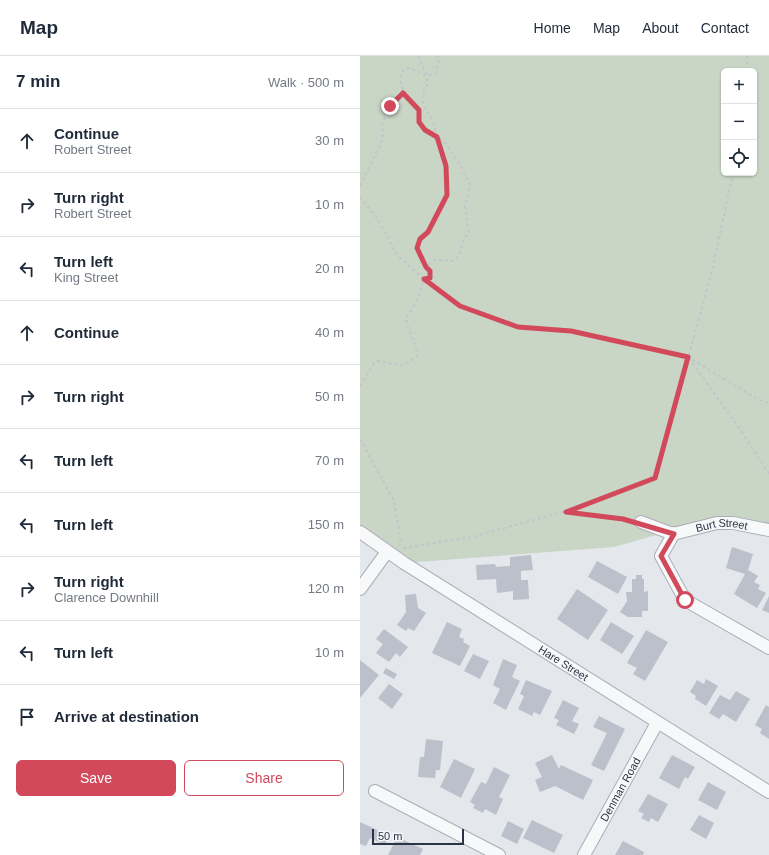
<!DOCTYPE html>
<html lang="en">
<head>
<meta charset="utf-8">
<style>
  :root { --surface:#fff; --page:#f6f6f7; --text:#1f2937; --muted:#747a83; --line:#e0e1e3; --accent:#d1495b }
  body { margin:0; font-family:Helvetica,sans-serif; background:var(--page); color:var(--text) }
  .controls { position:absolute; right:12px; top:12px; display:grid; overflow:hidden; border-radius:6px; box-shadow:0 1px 3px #0004 }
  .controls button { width:36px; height:36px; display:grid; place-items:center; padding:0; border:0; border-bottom:1px solid var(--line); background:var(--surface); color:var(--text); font:20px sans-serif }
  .scale { position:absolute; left:12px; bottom:10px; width:92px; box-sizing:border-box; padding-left:4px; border:2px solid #2b3445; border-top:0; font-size:11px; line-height:14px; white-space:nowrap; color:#2b3445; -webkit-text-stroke:3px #f4f6f9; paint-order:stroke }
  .stop { position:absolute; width:12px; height:12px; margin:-9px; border:3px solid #d1495b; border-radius:50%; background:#fff }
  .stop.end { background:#d1495b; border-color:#fff; box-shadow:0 1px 4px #0008 }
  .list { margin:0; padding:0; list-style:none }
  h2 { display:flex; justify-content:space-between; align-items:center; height:52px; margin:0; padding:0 16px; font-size:17px }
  h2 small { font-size:13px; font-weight:400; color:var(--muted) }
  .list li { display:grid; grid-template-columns:26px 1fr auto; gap:12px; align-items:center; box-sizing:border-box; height:64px; padding:0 16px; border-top:1px solid var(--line) }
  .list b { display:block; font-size:15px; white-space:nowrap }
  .list p { margin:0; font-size:13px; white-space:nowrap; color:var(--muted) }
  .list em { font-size:13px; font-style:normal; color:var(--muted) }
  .actions { display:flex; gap:8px; padding:12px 16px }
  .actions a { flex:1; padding:9px 0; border:1px solid var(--accent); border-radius:6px; text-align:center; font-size:14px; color:var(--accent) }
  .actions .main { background:var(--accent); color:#fff }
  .icon { flex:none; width:22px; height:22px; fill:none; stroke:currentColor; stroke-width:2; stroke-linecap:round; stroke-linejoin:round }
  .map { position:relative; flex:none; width:409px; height:799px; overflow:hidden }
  header { display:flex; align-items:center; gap:24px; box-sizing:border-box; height:56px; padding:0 20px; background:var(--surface); border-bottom:1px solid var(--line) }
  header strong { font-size:19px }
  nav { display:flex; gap:22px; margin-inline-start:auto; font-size:14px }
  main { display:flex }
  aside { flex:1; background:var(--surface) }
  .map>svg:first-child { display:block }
  .green { fill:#c9d6c5; fill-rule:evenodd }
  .building { fill:#bbc0ca }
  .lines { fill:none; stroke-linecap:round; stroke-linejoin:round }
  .street-casing { stroke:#a9aeb7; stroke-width:14 }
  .path { stroke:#c2c5cb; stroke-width:2; stroke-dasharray:3 3; stroke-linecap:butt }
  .street { stroke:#f7f8fa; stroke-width:12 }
  .route { stroke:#d1495b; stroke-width:5 }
  .labels { text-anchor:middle; stroke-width:3; stroke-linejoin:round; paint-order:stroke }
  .street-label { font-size:11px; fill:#2b3445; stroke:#f4f6f9 }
</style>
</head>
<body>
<header>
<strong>Map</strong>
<nav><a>Home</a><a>Map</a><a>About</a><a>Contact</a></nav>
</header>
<main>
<aside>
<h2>7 min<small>Walk · 500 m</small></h2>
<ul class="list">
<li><svg class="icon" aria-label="ahead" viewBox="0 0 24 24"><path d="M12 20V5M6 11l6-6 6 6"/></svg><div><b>Continue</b><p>Robert Street</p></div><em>30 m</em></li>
<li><svg class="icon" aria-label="right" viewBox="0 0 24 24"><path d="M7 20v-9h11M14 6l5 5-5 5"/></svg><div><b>Turn right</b><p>Robert Street</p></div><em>10 m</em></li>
<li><svg class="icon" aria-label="left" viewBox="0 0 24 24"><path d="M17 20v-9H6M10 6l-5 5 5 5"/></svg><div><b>Turn left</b><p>King Street</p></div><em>20 m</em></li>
<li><svg class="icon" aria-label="ahead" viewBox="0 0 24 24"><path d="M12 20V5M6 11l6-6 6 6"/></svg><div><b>Continue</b></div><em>40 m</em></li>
<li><svg class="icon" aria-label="right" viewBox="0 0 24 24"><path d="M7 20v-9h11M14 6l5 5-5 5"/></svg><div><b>Turn right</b></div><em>50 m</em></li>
<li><svg class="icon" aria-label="left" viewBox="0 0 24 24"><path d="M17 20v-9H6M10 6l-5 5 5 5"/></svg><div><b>Turn left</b></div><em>70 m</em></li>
<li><svg class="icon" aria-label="left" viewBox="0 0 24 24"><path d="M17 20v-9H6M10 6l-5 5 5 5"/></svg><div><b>Turn left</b></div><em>150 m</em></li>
<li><svg class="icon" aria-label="right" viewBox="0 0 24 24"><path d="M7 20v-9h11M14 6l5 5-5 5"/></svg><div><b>Turn right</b><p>Clarence Downhill</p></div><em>120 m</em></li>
<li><svg class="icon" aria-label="left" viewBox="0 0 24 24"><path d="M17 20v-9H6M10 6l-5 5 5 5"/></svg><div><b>Turn left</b></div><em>10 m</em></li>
<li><svg class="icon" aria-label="arrive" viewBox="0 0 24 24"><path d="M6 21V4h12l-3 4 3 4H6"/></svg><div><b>Arrive at destination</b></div></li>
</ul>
<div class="actions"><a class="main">Save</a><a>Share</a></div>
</aside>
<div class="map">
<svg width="409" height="799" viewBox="0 0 409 799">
  <rect width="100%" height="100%" fill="#e4e7ec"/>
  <path class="green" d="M0,0H409V467L356,462L254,491L44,507L0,476ZM364,15H394V117H364Z"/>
  <path class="building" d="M372,491L393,498L388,514L398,520L394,526L400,529L398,533L406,537L397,552L374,538L385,518L366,512Z
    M171,499L173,514L161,515V524H168L169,543L153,544V535L137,537L136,523L117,524L116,509L135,508L136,511L150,510V501Z
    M237,505L267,521L258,538L228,521Z
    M276,519H282V523H284V536L288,535V555H282V561H268L260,556L267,545L266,536H272V523H276Z
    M217,533L248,554L228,584L197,563Z
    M56,538L58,552L66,557L54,575L48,572L46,575L37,569L46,556L45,539Z
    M409,540V557L402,554Z
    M87,566L102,573L99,581L104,583L103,586L110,590L100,610L72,597Z
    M251,566L274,580L262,598L240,584Z
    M24,573L48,591L40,601L36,597L29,606L16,597L23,588L16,583Z
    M286,574L308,586L285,625L273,618L277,612L267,607Z
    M113,598L129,605L120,623L104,615Z
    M143,603L157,609L152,621L160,625L146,654L133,647L140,633L133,629Z
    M0,604L19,619L0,642Z
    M26,612L37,618L34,623L23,617Z
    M346,623L358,630L346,650L335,643L336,640L330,636L337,624L344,628Z
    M166,624L192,635L180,659L174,656L172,660L158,653L164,640L160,638Z
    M29,628L43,638L32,653L18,642Z
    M376,635L390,643L376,666L363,658L359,663L349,657L360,639L370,644Z
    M203,644L219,652L212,665L219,668L214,678L196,669L199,664L194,662Z
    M406,649L409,651V683L400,677L402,673L395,669Z
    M239,660L265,673L244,715L231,709L247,677L233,671Z
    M66,683L83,685L80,714H76L75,722L58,721L60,701H64Z
    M192,699L199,713L201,709L233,724L223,744L195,730L180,736L175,724L182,721L175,707Z
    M312,699L335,711L328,723L325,721L319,733L299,722Z
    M94,703L115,713L101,742L80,731Z
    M134,711L150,719L139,741L143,743L136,759L125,753L123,757L113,752L115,749L110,746L121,726L126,728Z
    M348,726L366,736L357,754L338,744Z
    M288,738L308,748L298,766L291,762L289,766L281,762L284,758L278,755Z
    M339,759L354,767L346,783L330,774Z
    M172,764L203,779L194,797L163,782Z
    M148,765L164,773L157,788L141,780Z
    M0,766L30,780L25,789L10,782L6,790L0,788Z
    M37,781L63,793L60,799H28Z
    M263,785L284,796L283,799H255Z"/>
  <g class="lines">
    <g class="street-casing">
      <g id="street">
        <path id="s1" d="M281,466L313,478L357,467H373L409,474"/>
        <path id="s2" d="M0,476L44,507L409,736"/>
        <path d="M314,477L301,500L325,544L409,592"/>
        <path d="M0,533L27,496"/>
        <path d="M15,735L139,799"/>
        <path id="s3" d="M224,799L297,667"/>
      </g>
    </g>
    <path class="path" d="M58,0L67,20V30L64,33L63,48L73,65L77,81L87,89L100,108L110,129L105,150L109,177C100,185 103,195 95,205L74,204L66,211
      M387,0V15
      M0,130L23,83L22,68L30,50L43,37
      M0,141L17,162L37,199L64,223L100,250L158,271L211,275L328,301L399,344L409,347
      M329,302L382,376L409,418
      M0,330L14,307L18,305C34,308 44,313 57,300C57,283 47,277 46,262L56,247L64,223L70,222V215L66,211L57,192C60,183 65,181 69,174C75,164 84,151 87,139C91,124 85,99 79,85C73,70 60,81 59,54C49,43 34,30 44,13L50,12L67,20L75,18L79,4L77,0
      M0,383L34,445L41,486L39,490
      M206,455L295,422L352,215L373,117
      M43,492L112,481L206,455L270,464"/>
    <use href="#street" class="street"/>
  </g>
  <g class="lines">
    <path class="route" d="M30,50L43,37L59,54V66L65,74L77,81L86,110L87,139L68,176L60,183L57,192L66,211L70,215V222L64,223L100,250L158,271L211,275L328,301L295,422L206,456L263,463L314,478L301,500L325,544"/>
  </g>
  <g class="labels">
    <g class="street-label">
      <text dy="4" stroke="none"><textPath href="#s1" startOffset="84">Burt Street</textPath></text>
      <text dy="4" stroke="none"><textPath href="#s2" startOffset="242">Hare Street</textPath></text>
      <text dy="4" stroke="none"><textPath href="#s3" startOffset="75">Denman Road</textPath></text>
    </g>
  </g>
</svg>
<div class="controls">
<button>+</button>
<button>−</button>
<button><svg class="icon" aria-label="locate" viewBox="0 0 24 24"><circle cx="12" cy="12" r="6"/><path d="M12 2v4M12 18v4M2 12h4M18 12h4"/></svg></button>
</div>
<div class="scale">50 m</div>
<div class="stop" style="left:325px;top:544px"></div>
<div class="stop end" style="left:30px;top:50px"></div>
</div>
</main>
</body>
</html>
